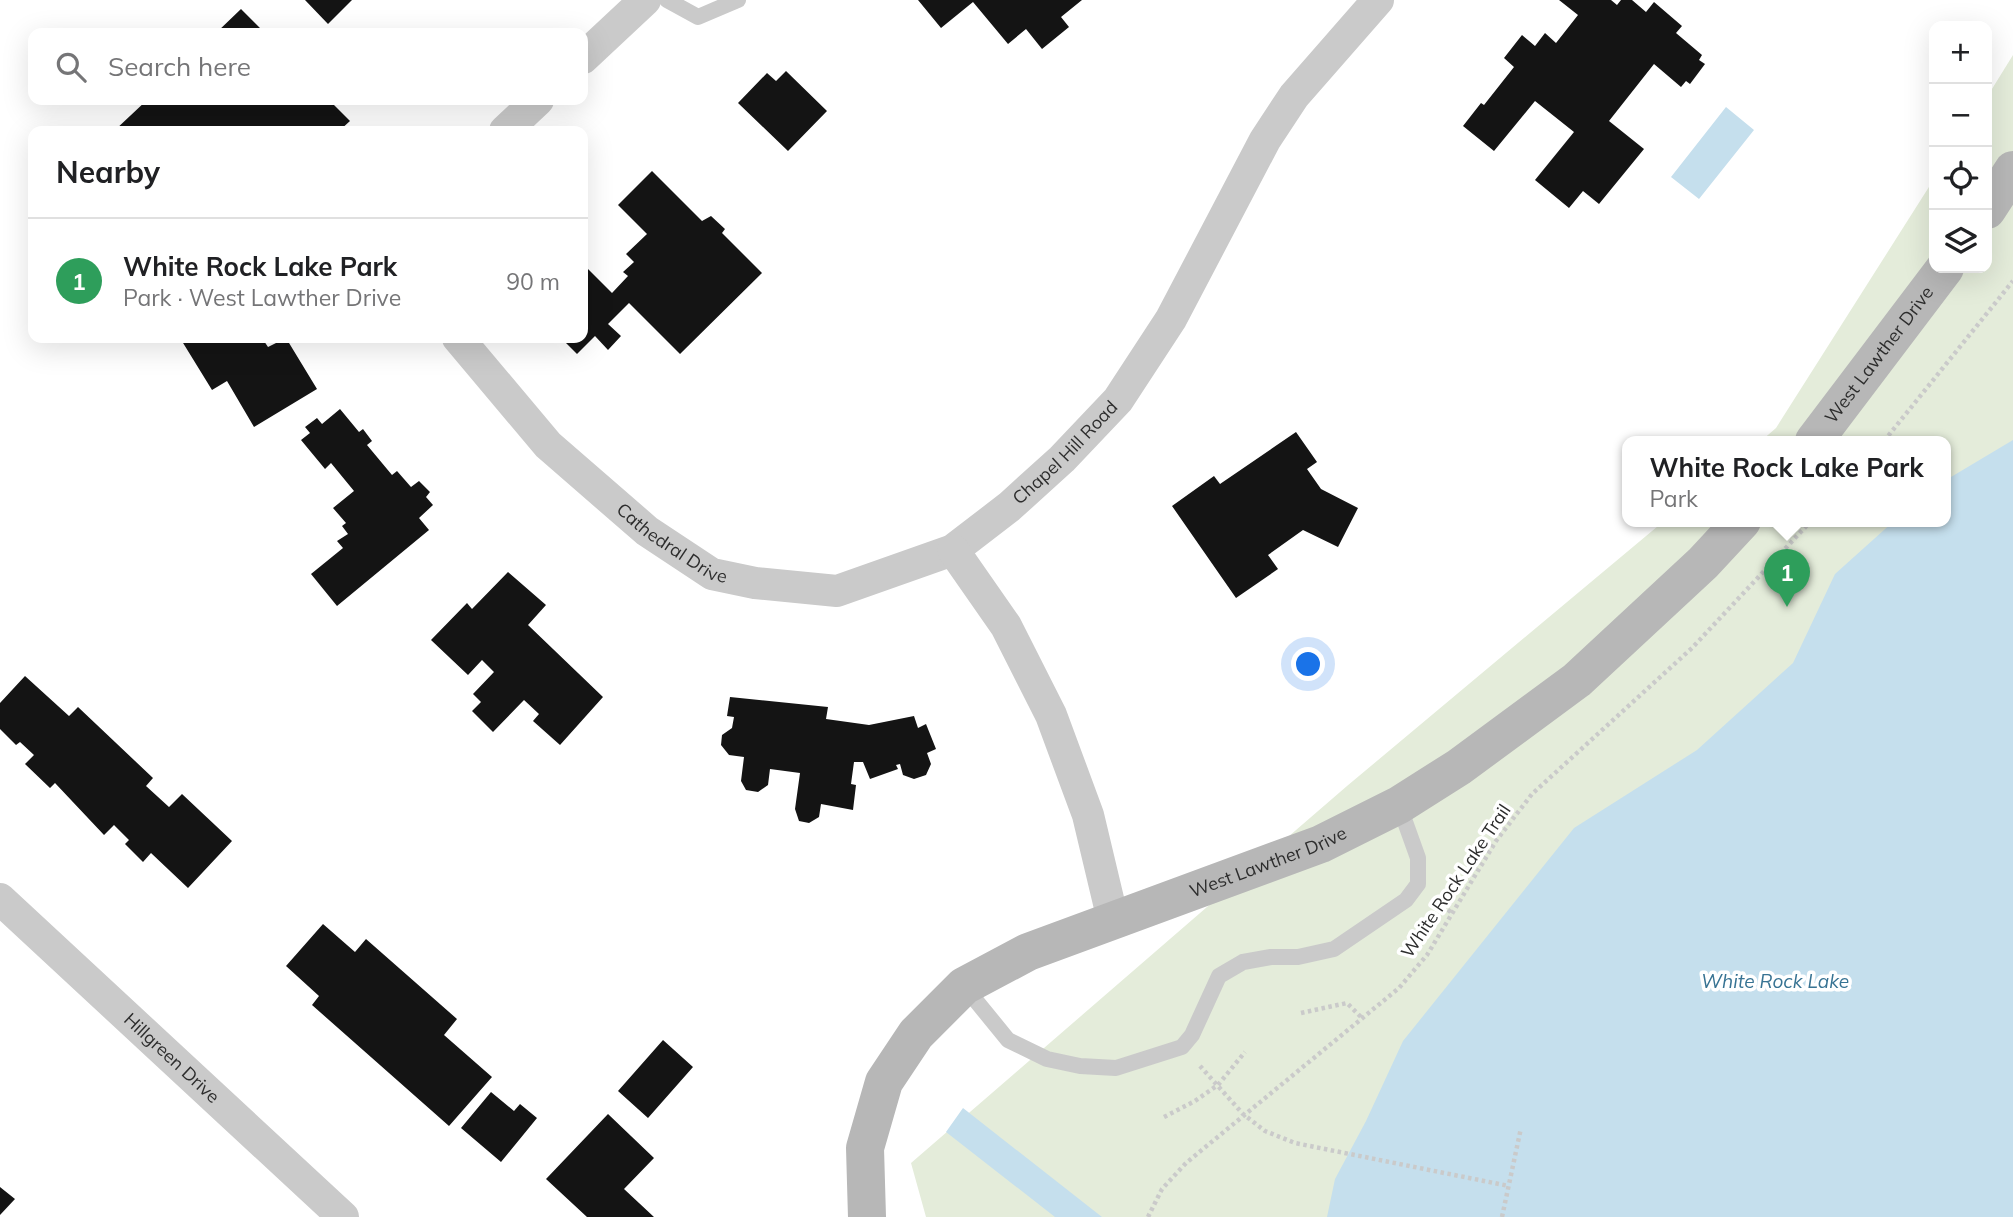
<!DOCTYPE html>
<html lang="en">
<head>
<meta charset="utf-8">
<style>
  :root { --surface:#fff; --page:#f2f2f2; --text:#202124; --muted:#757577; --line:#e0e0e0; --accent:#ee263c }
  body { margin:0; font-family:Mulish,sans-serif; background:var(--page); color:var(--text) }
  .controls { position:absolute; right:21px; top:21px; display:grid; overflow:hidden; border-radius:14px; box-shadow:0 7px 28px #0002 }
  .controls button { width:63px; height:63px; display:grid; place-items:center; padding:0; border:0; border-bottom:2px solid var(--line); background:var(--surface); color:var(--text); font:35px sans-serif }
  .you { position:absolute; left:1309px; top:665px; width:24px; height:24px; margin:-18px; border:5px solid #fff; border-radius:50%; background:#1a73e8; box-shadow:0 0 0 10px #1a73e833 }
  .badge { display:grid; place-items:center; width:46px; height:46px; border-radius:50%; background:var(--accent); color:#fff; font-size:23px; font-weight:700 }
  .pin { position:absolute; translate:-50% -58px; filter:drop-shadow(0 2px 4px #0008) }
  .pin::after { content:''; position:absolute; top:37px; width:24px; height:21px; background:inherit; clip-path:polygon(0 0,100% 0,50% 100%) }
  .popup { position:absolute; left:1622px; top:436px; width:329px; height:91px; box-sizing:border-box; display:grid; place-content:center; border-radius:14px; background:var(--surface); filter:drop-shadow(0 2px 5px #0005); font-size:23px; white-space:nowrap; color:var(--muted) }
  .popup b { font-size:26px; color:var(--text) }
  .popup::after { content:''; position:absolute; left:50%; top:100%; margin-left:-14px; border:14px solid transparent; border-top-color:var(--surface) }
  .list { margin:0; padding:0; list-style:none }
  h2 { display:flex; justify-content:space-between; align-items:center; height:91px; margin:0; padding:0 28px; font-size:30px }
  h2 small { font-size:23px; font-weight:400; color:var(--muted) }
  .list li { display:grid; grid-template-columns:46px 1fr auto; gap:21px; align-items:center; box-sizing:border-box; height:126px; padding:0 28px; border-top:2px solid var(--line) }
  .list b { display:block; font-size:26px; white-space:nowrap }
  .list p { margin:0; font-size:23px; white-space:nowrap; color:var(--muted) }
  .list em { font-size:23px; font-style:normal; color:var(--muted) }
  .icon { flex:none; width:38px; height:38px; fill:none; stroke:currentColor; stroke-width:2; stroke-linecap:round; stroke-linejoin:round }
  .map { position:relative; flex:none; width:2013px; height:1217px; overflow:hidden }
  .search { position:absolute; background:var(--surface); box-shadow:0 7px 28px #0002; left:28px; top:28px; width:560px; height:77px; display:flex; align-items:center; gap:18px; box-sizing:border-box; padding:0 24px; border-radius:14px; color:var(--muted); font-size:26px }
  .panel { position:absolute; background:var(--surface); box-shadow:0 7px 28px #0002; left:28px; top:126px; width:560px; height:217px; border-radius:14px }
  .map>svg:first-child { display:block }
  .green { fill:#e4ecda }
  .water { fill:#c5dfed }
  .building { fill:#141414 }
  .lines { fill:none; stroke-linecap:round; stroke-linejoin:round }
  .path { stroke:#cacaca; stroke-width:4.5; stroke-dasharray:3.5 3.5; stroke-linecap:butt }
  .lane { stroke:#cacaca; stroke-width:16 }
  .street { stroke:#cacaca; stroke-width:32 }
  .secondary { stroke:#b7b7b7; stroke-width:38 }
  .labels { text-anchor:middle; stroke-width:7; stroke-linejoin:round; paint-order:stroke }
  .street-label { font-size:18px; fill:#2d2d2d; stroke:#fff }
  .water-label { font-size:19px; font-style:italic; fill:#377393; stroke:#fff }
</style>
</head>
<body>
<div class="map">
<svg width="2013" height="1217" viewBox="0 0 2013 1217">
  <rect width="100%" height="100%" fill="#fff"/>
  <path class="green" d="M2013,55V1217H926L911,1163L1347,786L1664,521H1946V441H1761L1776,428L1934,179V268H1987V97Z"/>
  <path class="water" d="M1726,107L1754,130L1699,199L1671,177Z
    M2013,440V1217H1327L1335,1179L1366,1121L1403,1041L1574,828L1697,750L1793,663L1835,574L1894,521H1946V480Z
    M963,1108L1102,1217H1055L946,1132Z"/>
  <path class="building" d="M305,0H352L328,24Z
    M918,0H1082L1061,17L1069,27L1042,49L1026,29L1008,44L973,2L941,28Z
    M1559,0H1611L1617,5L1621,0H1632L1646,12L1654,2L1682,26L1676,33L1702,55L1699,60L1705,64L1690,84L1686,81L1681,87L1654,64L1609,121L1644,149L1599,204L1583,191L1569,208L1535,180L1574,132L1535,101L1494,151L1463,126L1481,103L1484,105L1514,67L1504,58L1522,35L1535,46L1545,33L1556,43L1578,15Z
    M241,9L265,33H216Z
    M786,71L827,111L788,151L738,103L767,73L776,81Z
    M147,100H329L350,121L339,131H114Z
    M652,171L702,221L711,216L725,229L722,233L762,273L680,354L629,303L608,324L621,336L608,350L595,336L577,354L561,338H583V264L612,293L628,276L623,272L634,262L626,254L647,234L618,205Z
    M180,338H262L268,347L286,338L317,389L254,427L227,381L212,390Z
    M340,409L359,432L363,429L372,441L367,445L392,475L397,471L411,487L419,481L430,492L426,497L433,505L419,518L429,530L337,606L311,574L343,548L337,541L348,534L342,526L346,523L333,508L354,491L331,463L325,469L301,440L310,433L305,427L317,418L322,424Z
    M1296,432L1317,462L1307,469L1321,489L1358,508L1338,547L1303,530L1268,555L1278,569L1236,598L1172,506L1214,476L1220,484Z
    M508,572L546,605L528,625L603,697L560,745L533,721L539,714L524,700L493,732L472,711L481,702L473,694L494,672L482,660L468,675L431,640L467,603L472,609Z
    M25,676L69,716L78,707L153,778L146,786L169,807L182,794L232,841L188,888L151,853L143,862L125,844L129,840L114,825L104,835L55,783L50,788L25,764L34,755L20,742L16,745L0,729V703Z
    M730,697L828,707L826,719L869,725L914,716L918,728L926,724L936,749L927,753L931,764L926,775L914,779L903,775L900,764L896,765L898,769L870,779L863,762H854L851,784L856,785L853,810L821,804L819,817L809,823L799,821L795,809L800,773L770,769L768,785L758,792L746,790L741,781L744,757L729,755L721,745L722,735L732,728L734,717L727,716Z
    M323,924L355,952L366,939L457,1019L444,1035L492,1077L449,1126L312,1005L319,996L286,966Z
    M663,1040L693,1067L648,1118L618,1091Z
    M491,1092L514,1111L520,1104L537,1118L501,1162L461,1128Z
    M608,1114L654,1158L624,1189L654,1217H587L546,1179Z
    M0,1187L15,1199L0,1215Z"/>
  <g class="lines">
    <path class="path" d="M1884,441L2013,281
      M1437,901L1452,913
      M1301,1013L1347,1003L1363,1019
      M1200,1066L1243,1114L1265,1131L1295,1143L1509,1186
      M1164,1117L1195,1101L1218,1085L1245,1052
      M1148,1217L1162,1189L1186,1163L1399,988L1427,955L1496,841L1532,794L1692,648L1811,521
      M1502,1217L1521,1128"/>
    <path class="lane" d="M667,0L698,17L738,0
      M964,986L1008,1040L1047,1059L1080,1066L1116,1068L1182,1047L1192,1035L1219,976L1243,962L1271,957H1298L1334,949L1406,900L1418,884V858L1399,805"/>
    <g class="street">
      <path d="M583,58L645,0"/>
      <path d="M505,131L538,100"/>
      <path id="s1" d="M458,338L548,445L647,531L712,574L755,583L837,591L953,550L1009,507L1062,459L1118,400L1171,319L1265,140L1294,96L1378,0"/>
      <path d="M953,550L1006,626L1051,715L1088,815L1113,920"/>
      <path id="s2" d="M0,899L343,1217"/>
    </g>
    <g class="secondary">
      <path d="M1987,210L2013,170"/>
      <path id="s3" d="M1814,441L1945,268"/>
      <path id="s4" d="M867,1217L865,1148L884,1082L916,1034L964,986L1028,952L1321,844L1399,805L1459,767L1577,680L1703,563L1742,521"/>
    </g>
  </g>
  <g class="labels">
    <g class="street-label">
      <text dy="6" stroke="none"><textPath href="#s3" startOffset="108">West Lawther Drive</textPath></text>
      <text dy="6" stroke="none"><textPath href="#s1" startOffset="747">Chapel Hill Road</textPath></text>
      <text dy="6" stroke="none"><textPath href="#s1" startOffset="299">Cathedral Drive</textPath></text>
      <text dy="6" stroke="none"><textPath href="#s4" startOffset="592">West Lawther Drive</textPath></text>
      <text transform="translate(1456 881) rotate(-56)" y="6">White Rock Lake Trail</text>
      <text dy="6" stroke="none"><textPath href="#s2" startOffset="234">Hillgreen Drive</textPath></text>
    </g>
    <g class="water-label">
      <text x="1775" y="988">White Rock Lake</text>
    </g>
  </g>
</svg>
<div class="controls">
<button>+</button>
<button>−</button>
<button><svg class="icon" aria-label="locate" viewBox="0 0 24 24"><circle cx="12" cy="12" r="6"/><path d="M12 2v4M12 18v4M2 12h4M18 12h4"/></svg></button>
<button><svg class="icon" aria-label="layers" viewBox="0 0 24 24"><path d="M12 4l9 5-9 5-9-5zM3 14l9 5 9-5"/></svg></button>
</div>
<div class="you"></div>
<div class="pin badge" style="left:1787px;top:607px;background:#2e9e5b">1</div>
<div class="popup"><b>White Rock Lake Park</b>Park</div>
<div class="search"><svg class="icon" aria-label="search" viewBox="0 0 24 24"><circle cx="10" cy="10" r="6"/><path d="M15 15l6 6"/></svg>Search here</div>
<section class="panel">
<h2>Nearby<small></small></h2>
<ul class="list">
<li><span class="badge" style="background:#2e9e5b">1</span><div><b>White Rock Lake Park</b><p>Park · West Lawther Drive</p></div><em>90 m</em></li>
</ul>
</section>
</div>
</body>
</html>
